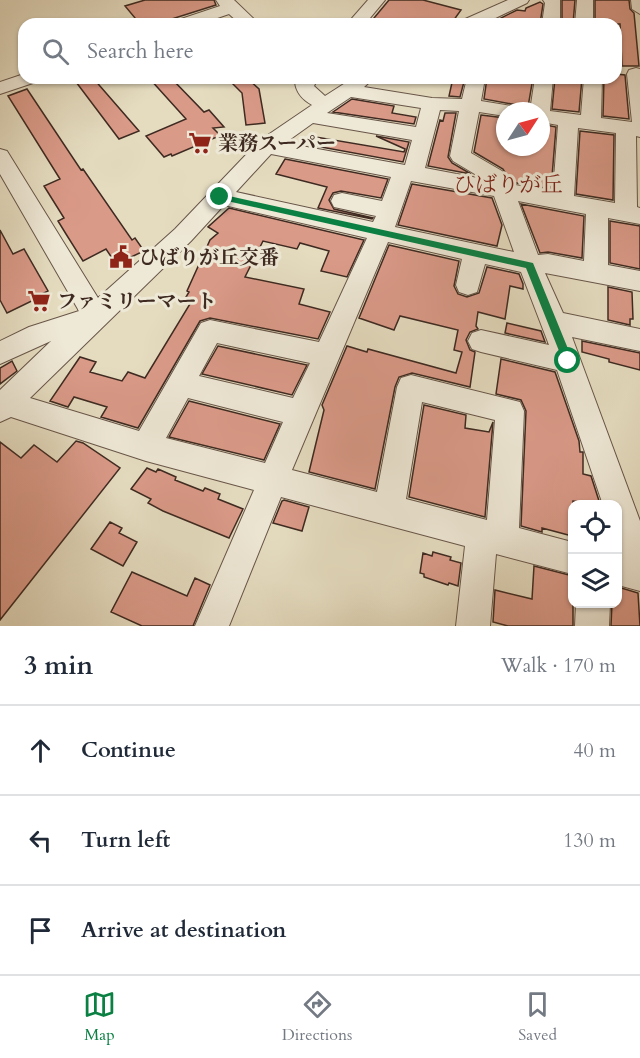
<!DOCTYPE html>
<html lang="en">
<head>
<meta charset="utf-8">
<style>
  :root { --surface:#fff; --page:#f6f6f7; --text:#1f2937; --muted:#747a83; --line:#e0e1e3; --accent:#0b8043 }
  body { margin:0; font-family:Cardo,"Noto Serif JP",serif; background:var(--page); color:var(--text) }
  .controls { position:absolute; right:18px; bottom:18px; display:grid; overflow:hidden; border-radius:12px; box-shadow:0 2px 4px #0004 }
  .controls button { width:54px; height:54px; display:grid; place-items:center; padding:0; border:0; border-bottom:2px solid var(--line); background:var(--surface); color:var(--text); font:30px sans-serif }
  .compass { position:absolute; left:496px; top:102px; width:54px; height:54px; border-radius:50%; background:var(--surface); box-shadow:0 2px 4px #0004; rotate:54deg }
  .stop { position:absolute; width:18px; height:18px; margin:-14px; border:4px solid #0b8043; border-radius:50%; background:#fff }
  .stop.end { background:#0b8043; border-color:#fff; box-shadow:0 2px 6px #0008 }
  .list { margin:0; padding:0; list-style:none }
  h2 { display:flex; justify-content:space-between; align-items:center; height:78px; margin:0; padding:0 24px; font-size:26px }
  h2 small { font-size:20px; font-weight:400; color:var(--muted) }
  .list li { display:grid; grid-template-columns:39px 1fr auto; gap:18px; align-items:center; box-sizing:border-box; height:90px; padding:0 24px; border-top:2px solid var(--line) }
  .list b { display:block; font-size:22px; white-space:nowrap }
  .list em { font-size:20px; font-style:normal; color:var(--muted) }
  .icon { flex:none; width:33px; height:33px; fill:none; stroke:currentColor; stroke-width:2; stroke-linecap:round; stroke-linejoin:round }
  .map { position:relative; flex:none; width:640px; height:626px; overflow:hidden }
  .search { position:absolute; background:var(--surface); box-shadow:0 2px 4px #0004; left:18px; right:18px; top:18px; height:66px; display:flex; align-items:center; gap:15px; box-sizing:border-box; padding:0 21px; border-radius:18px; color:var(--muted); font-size:22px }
  .sheet { height:348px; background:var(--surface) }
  nav { display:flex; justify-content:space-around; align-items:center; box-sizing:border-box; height:84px; border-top:2px solid var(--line); background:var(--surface); font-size:16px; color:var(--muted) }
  nav a { display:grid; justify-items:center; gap:3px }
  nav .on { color:var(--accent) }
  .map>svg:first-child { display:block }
  .building { fill:#da9a88; stroke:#3e2a21; stroke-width:1.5 }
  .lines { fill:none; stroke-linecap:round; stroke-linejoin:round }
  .minor-casing { stroke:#685649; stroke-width:2 }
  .minor { fill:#eee8d6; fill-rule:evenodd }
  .route { fill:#0b8043 }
  .labels { text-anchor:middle; stroke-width:6; stroke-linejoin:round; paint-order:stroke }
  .poi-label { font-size:20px; font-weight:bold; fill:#3e2a21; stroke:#eee8d6; text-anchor:start }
  .quarter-label { font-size:22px; fill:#7a1f14; stroke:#eee8d6 }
</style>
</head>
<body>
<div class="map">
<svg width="640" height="626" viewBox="0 0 640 626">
  <rect width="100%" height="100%" fill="#e5dcc0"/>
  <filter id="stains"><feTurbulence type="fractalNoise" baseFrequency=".00333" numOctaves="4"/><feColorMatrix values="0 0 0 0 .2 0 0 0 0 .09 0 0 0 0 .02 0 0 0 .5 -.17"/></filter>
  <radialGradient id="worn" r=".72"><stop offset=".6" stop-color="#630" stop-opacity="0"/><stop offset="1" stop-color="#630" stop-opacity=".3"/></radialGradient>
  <path class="building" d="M145,0H214L216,5L156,24H140L125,6Z
    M389,0H423L461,10L451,24H369Z
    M562,0H575L573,24H562Z
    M595,0H629L630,9L634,13L639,66H622L620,24H595Z
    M540,2L543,4L540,24H497L499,19L517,10L525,11L526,8Z
    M616,74L625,75L629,119L603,116L604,78H616Z
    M73,78H93L139,131L119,139Z
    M149,78H171L204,112L209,110L224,127L213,128L219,134L217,137L172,156L171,154L164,157L146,136L186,119Z
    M227,78H247L259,89L265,123L246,125L242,93Z
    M453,78H465L460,97L449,96Z
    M487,78H533L528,107L484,99Z
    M555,78H582L579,112L552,109Z
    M27,89L81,170L83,169L132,240L135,238L144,251L131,257L133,260L118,267L106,249L83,261L66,234L58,221L64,218L44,186L60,179L8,96Z
    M352,99L394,106L392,113L416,117L414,124L333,112Z
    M445,113H456L448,157L452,163L471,174L428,166L440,120L443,121Z
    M481,115L505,118V147H541V124L556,127L551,189L511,182L503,169L474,152Z
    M580,131L614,135L613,200L576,194Z
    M376,136L409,142L403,162L310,145L316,137L404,152L405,149Z
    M285,159L388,179L381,198L341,191L333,193L329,200L334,209L373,218L372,219L318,208L327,187L276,174Z
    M412,184L492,198L502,225L497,246L398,225Z
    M521,204L584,216L582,258L548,252L540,253Z
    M229,208L364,240L347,277L321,271L329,251L300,243L297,249L263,241L245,277L304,289L299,304L330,312L318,339L210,318L200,321L138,428L101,417L107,407L74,397L68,407L50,401L80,357L96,362L90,372L122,381L128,372L145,378L193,299L186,297L189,292L187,291L210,240L218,233L208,227Z
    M610,221L640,226V269L610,263Z
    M0,230L13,254L24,249L48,291L40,295L42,296L7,313L0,300Z
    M389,245L459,261L454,286L458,294L467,297L479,293L487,267L519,274L523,284V289L510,286L505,319L478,312L476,326L478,329L470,332L466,340L470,350L475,352L470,387L412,373L399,377L395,387L375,489L309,472L324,410L322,405L347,346L367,352L368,349L456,373L462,352L454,350L458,330L400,316L394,330L359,318Z
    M608,287L632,292L633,319H630V325L608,320Z
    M507,323L541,331L545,342L505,333Z
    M582,341L640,353V370L609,362V359L582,352Z
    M218,346L307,365L292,395L202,374Z
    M501,359L555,372L579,441L580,452H583V474L591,476L600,504L573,501L572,536L542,528V532L521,526L526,411L521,400L496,394Z
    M12,361L17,371L0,384V368Z
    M189,401L280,424L264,460L169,437Z
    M424,405L466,415L465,428L489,432L493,422L485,517L409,497Z
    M76,441L83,443L120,468L0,620V442L21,458L34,445L57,462Z
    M147,468L156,472L158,469L176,477L175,480L203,491L205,488L220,494L218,499L243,509L229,538L163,511L148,503L151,499L131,489Z
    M284,500L309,507L302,531L273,523L282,501Z
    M110,522L122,528L119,533L137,542L123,566L91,549Z
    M433,552L451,557L450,560L461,563L458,586L449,583L448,585L424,577V574L420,573L423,553L432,556Z
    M534,566L573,576V626H508L493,622L495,590L532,599Z
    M132,572L187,596L195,578L210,585L193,626H142L111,612Z
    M618,587L638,593L640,626H611L612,603H618Z"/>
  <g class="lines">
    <g class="minor-casing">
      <path id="minor" d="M216,0H234L259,24H240L229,14L200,24H175L178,20L220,6Z
        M368,0H385L365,24H347Z
        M508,0H529L527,3L483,24H460L463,20Z
        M543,0H560V24H542L545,3Z
        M577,0H593V24H575Z
        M631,0H640V14L632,9Z
        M636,68L640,69V137L636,136L637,207L640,208V224L608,218V265L640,271V291L545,273L563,313L640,329V351L572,337L640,521V591L618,585V505H603L557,370L481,352L472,349L468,341L472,333L481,330L549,345L521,272L485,264L477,292L468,295L459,292L456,285L462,259L388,242L292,470L377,492L397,387L401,378L411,375L520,402L524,411L519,528L572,542V574L496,554L490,626H456L465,546L281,497L229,626H195L254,490L146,461L11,417L0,422V390L51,341L0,364V341L29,327L79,311L0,174V149L7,151L98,298L175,229L259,141L312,105C303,100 296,93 295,82L297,78H318L314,86L325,96L353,78H374L364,87L432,98L462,99L467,78H485L481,101L517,107L520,111H505V116L479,112L471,153L502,171L510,184L553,192L558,125L541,122V111H530L535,78H553L550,111L581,115L584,78H602L601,118L632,122L627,74L629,70ZM351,97L421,108L416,127L327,113ZM440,110L459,111L450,156L453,161L483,179L425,168ZM313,123L412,140L405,165L285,143ZM578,128L616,133L615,203L574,196ZM271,154L391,177L382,201L342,193L334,195L331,201L334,207L376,216L373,222L236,192ZM411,181L494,196L514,252L395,227ZM518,201L586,214L584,261L548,254L538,255ZM224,205L367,238L319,342L210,320L201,323L139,431L30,398L191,241ZM217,343L310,363L293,398L199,376ZM188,398L283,422L265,463L166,438ZM422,402L495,420L487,520L406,499Z
        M24,74V78H38L36,82L0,94V82Z
        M576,604H610L609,626H575Z"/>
    </g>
    <use href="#minor" class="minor"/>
  </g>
  <path class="route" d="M220,194L533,263L573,361L572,364L568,365L563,361L526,268L218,199V195Z"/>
  <defs>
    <g id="supermarket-bare" transform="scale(1.8)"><path d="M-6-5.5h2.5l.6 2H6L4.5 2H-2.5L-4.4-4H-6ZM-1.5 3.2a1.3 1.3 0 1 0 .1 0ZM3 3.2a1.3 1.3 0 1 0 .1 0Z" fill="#8f2418" stroke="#eee8d6" stroke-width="2.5" paint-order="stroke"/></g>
    <g id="civic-bare" transform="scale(1.8)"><path d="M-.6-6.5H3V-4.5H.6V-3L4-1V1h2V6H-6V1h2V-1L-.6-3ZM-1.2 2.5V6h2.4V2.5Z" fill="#8f2418" stroke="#eee8d6" stroke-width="2.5" paint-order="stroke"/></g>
  </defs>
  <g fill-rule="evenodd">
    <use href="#supermarket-bare" x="200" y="143"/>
    <use href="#civic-bare" x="121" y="257"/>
    <use href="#supermarket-bare" x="39" y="301"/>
  </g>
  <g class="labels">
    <g class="poi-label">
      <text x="218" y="150">業務スーパー</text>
      <text x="139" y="264">ひばりが丘交番</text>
      <text x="57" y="308">ファミリーマート</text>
    </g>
    <g class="quarter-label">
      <text x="508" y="192">ひばりが丘</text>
    </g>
  </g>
  <rect width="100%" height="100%" filter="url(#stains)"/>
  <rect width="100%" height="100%" fill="url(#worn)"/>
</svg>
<div class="controls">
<button><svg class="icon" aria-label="locate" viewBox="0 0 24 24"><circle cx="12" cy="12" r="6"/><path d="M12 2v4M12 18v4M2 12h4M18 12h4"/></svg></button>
<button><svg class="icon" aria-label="layers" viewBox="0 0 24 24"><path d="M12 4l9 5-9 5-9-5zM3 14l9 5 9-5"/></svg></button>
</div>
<svg class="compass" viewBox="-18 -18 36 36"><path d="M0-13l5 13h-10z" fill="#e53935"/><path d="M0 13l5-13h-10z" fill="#747a83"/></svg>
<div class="stop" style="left:568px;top:361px"></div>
<div class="stop end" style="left:220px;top:197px"></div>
<div class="search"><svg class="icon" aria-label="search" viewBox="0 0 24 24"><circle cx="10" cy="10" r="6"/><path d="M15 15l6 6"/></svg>Search here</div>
</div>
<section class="sheet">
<h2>3 min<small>Walk · 170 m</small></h2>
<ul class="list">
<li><svg class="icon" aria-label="ahead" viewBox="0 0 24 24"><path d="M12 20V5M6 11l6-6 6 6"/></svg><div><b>Continue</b></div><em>40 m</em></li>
<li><svg class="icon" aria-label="left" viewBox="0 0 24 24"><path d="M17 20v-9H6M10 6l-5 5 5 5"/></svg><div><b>Turn left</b></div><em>130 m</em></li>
<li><svg class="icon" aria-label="arrive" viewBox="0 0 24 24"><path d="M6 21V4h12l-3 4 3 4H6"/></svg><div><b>Arrive at destination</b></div></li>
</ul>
</section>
<nav>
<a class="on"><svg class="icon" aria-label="map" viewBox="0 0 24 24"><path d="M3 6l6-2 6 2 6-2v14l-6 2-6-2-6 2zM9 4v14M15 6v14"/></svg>Map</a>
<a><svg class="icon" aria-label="directions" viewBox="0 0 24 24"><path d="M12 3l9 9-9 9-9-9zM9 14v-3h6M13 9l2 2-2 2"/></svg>Directions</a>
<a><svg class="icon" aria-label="saved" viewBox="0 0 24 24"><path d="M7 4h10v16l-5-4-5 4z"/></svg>Saved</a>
</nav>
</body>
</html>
